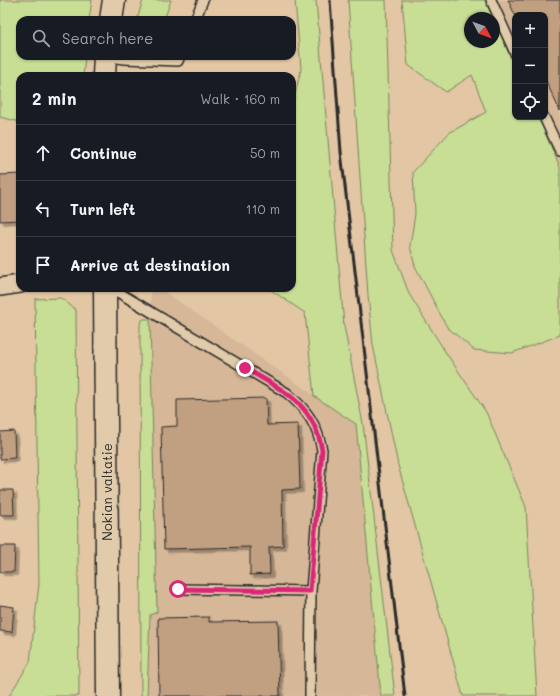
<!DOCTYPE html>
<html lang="en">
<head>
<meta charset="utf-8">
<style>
  :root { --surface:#171b24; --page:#20242c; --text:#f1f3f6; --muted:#9ea1a6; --line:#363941 }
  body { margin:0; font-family:Mali,sans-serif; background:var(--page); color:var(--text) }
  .controls { position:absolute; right:12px; top:12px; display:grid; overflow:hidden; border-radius:8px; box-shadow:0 1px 3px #0004 }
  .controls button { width:36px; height:36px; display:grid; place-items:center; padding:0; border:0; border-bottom:1px solid var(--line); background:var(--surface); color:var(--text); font:20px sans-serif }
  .compass { position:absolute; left:464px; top:12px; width:36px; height:36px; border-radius:50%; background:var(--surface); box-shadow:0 1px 3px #0004; rotate:131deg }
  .stop { position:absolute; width:12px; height:12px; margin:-9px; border:3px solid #db2777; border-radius:50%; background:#fff }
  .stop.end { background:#db2777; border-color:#fff; box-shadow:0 1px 4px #0008 }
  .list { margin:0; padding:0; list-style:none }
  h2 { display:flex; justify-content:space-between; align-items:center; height:52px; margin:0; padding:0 16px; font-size:17px }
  h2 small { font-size:13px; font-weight:400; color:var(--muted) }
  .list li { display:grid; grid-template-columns:26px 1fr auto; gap:12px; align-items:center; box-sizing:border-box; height:56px; padding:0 16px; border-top:1px solid var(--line) }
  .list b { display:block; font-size:15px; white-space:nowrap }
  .list em { font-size:13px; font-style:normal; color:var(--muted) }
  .icon { flex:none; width:22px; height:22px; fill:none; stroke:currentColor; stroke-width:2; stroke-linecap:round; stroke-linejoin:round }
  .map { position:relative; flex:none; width:560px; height:696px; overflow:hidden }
  .search { position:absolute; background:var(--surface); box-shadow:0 1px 3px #0004; left:16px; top:16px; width:280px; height:44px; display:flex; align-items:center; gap:10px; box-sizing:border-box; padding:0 14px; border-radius:12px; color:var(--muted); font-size:15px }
  .panel { position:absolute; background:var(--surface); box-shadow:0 1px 3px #0004; left:16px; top:72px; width:280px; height:220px; border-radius:12px }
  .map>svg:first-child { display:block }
  .built { fill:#d6b798 }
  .green { fill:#c7de94; stroke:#798460 }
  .building { fill:#c19f81; stroke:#2b2b2b; filter:url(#shadow) }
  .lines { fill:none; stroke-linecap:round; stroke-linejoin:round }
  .lane-casing { stroke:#2b2b2b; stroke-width:12 }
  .street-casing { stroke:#2b2b2b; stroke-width:20 }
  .primary-casing { stroke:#2b2b2b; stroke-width:25 }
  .lane { stroke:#e1cbaa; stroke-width:9 }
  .street { stroke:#e1cbaa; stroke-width:17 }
  .primary { stroke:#e1cbaa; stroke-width:22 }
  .rail { stroke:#2b2b2b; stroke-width:3 }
  .route { stroke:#db2777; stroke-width:5 }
  .labels { text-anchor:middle; stroke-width:3.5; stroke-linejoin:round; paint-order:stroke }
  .street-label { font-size:13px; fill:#2b2b2b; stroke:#e1cbaa }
</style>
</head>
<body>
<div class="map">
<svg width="560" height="696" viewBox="0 0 560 696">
  <defs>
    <filter id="shadow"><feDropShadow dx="3.5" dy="3.5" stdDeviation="0" flood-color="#0004"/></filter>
  </defs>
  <rect width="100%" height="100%" fill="#e3c6a4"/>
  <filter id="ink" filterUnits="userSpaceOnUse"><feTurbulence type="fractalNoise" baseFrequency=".025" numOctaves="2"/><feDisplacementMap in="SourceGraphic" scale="8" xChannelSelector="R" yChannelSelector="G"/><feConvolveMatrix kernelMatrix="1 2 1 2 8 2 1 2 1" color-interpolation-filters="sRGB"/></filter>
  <g filter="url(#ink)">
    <path class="built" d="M485,0H560V167L538,117H545V15H515V67Z
      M151,288H159L356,424L381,696H147L150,614L157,612L150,319Z"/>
    <path class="green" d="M0,0H92L89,20H20V56H85L83,76H20V122L0,117Z
      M143,0H171L164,20H137Z
      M295,0H316L344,326L363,424L395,696H381L356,424L314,396L305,313L268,288H292V109L301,69Z
      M348,0H386L393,250L409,294L446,353L486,412L526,507L537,696H463L398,465L373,345L368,295Z
      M402,0H485L493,18H470V42H494V20L515,67V117H538L560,167V335L512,353L474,350L447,327L415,266L410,246L415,214L413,172L449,133L486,112L472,75L446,92L408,65Z
      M61,298L76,310L79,696H9L30,662L39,584L35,299Z
      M143,319H150L157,612L150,615L147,696H141L140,324Z"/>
    <path class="building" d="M508,0H560V111L545,79V15H515Z
      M20,174V220L0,221V175Z
      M266,398L267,425L298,424L300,489L282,490L283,546L269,547L270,574L250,575V547L164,549L161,427L177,426V400Z
      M14,431L15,458L0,459V432Z
      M0,490H13L14,515H0Z
      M0,546H15L14,572H0Z
      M0,605L14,607L12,632L0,631Z
      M209,617V622L278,621L280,696H159L158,618Z"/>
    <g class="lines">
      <g class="lane-casing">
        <path id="lane" d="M491,0L515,53
          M195,20L203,0
          M105,56L124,59L178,61L180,56
          M544,117L560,151
          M111,288L287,393C307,410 317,424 322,450L311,591L178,589
          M310,696L311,591"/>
      </g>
      <g class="street-casing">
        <path id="street" d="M0,287L20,284"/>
      </g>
      <g class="primary-casing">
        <path id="primary" d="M111,20L114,0
          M104,76L105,56
          M105,288L108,696"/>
      </g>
      <use href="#lane" class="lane"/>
      <use href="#street" class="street"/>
      <use href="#primary" class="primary"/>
      <path class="rail" d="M330,0L341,152L405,696"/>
    </g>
  </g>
  <g class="lines" filter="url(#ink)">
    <path class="route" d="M178,589L310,591L322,450C313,402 283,391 245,368"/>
  </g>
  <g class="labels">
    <g class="street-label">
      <text transform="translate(107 492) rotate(-90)" y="5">Nokian valtatie</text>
    </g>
  </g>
</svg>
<div class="controls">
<button>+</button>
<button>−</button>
<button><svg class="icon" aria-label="locate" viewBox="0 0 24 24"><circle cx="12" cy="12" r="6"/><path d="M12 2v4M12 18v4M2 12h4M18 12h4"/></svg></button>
</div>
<svg class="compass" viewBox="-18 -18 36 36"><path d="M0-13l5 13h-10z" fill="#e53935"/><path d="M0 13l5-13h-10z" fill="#9ea1a6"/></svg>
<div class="stop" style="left:178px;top:589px"></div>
<div class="stop end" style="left:245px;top:368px"></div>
<div class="search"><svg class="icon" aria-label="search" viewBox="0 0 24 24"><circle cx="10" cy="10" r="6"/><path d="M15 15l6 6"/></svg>Search here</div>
<section class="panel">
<h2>2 min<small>Walk · 160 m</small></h2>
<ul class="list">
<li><svg class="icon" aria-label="ahead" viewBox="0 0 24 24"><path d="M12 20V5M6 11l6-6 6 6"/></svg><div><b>Continue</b></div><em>50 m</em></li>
<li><svg class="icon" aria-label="left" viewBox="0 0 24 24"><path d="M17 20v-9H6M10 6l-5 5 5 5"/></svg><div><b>Turn left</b></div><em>110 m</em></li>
<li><svg class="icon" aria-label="arrive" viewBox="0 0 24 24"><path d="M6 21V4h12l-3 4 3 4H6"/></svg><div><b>Arrive at destination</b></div></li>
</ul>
</section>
</div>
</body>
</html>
